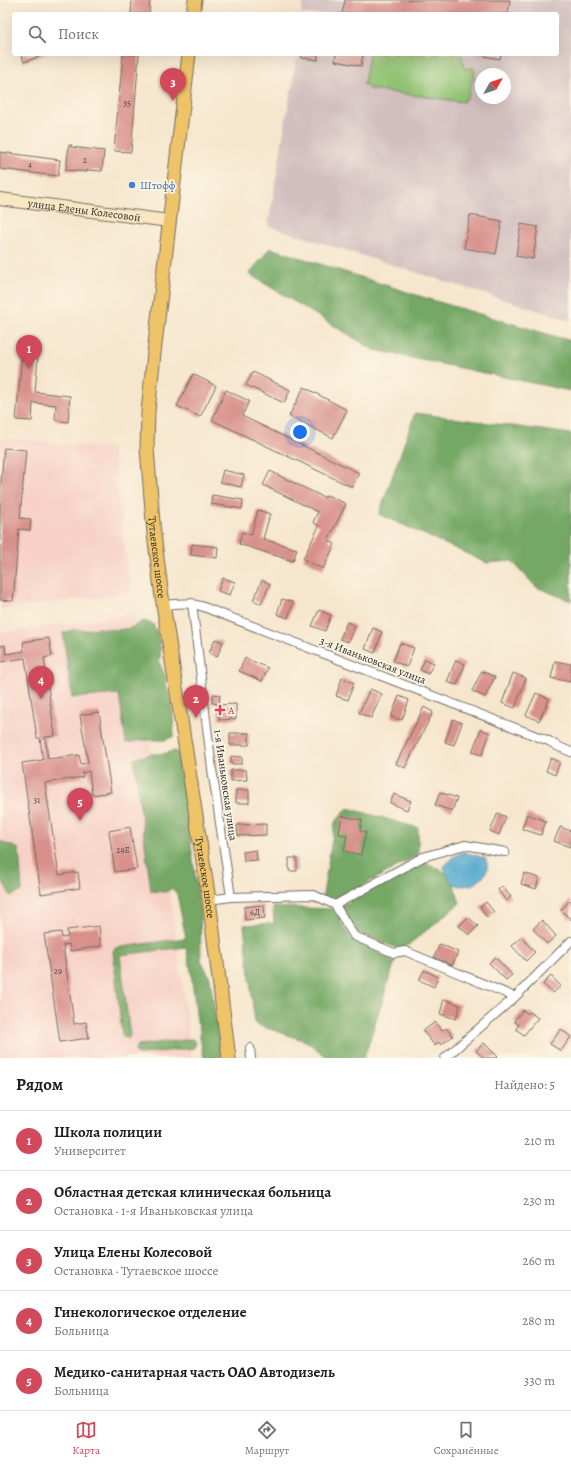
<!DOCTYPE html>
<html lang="ru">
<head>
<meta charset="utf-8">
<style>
  :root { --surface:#fff; --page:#f2f2f2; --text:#202124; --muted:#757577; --line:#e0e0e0; --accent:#d1495b }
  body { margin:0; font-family:Alegreya,serif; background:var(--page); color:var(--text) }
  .compass { position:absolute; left:475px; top:68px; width:36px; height:36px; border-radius:50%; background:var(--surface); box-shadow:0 4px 16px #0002; rotate:50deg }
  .you { position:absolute; left:300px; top:432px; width:14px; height:14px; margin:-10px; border:3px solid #fff; border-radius:50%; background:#1a73e8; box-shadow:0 0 0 6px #1a73e833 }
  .badge { display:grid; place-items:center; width:26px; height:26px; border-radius:50%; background:var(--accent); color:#fff; font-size:13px; font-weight:700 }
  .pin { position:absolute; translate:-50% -33px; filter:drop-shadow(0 1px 2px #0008) }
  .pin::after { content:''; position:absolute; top:21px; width:14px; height:12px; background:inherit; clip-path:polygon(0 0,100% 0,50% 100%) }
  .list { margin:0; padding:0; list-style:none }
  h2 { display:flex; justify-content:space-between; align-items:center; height:52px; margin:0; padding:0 16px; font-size:17px }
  h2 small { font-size:13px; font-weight:400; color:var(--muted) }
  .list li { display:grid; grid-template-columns:26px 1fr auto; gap:12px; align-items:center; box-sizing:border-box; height:60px; padding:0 16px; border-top:1px solid var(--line) }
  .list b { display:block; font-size:15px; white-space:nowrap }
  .list p { margin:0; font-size:13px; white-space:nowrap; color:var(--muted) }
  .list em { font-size:13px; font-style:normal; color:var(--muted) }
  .icon { flex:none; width:22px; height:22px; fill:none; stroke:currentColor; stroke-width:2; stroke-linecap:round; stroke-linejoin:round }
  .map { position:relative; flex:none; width:571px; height:1058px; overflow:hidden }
  .search { position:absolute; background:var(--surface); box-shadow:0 4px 16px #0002; left:12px; right:12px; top:12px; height:44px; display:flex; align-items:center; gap:10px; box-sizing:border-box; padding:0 14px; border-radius:4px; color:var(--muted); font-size:15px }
  .sheet { height:352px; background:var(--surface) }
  nav { display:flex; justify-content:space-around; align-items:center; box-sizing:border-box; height:56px; border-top:1px solid var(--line); background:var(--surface); font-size:11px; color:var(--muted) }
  nav a { display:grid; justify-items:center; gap:2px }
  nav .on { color:var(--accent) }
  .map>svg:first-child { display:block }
  .built { fill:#f7d1c6 }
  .industrial { fill:#d2bfbf; fill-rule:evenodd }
  .green { fill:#91c273; stroke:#5e764f }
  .forest { fill:#74a865; stroke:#506a48 }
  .water { fill:#51a7cd; stroke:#3e697c }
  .building { fill:#d8908a }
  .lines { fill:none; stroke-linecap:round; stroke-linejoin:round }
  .street-casing { stroke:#726c64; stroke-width:10 }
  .secondary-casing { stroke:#726c64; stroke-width:14 }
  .primary-casing { stroke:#726c64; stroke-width:15 }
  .street { stroke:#fff; stroke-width:8 }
  .secondary { stroke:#f9e7c3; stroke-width:12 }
  .primary { stroke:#efc469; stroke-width:13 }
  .shop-dot { fill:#3f7fe0; stroke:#fcf5e5; stroke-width:1.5 }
  .health-dot { fill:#e0444e; stroke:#fcf5e5; stroke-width:1.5 }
  .labels { text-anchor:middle; stroke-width:3.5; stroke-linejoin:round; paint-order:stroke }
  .number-label { font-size:9px; fill:#564443 }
  .shop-label { font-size:11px; fill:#366cbe; stroke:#fcf5e5; text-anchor:start }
  .street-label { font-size:11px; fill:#2b2b2b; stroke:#fcf5e5 }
  .health-label { font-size:11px; fill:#be3a42; stroke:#fcf5e5; text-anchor:start }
</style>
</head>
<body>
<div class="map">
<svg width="571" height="1058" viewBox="0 0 571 1058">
  <rect width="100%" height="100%" fill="#fcf5e5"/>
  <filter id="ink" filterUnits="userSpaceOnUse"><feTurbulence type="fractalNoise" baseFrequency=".025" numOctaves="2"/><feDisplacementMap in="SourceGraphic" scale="8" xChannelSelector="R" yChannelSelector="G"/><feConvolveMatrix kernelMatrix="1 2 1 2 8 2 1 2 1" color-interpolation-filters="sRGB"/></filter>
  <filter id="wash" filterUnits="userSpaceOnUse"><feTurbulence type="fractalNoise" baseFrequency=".012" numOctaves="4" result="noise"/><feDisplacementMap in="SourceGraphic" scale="16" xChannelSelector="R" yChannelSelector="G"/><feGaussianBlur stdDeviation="0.9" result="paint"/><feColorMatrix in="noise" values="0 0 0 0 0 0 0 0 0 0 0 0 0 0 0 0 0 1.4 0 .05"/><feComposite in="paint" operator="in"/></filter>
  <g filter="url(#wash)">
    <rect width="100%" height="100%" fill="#f6e6cd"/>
    <path class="built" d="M0,438L112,448L131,593L0,609Z
      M133,614L192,1058H0V633Z"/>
    <path class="industrial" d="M303,0H571V321L268,226L291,90L293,88L294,80L293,77L296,60L301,58L302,54H557V14H301ZM481,74H505V98H481Z"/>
    <path class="green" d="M369,54H454L462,55L464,69L473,68L475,72L468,96L463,102L369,89L364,84Z"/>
    <path class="forest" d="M270,248L432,300L571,341V391L374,350L249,274Z
      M415,413L571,434V601L536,587L512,561L487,563L379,514Z
      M143,621L153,624C158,636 163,650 159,662L165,676L173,716L174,736L165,740H143L126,743L119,694L72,698L63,633L72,630H85L98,628L117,630L131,628Z
      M173,751L177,752L179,756L200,912L201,960L210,978L221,1058H204L200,1038V1030L197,1021L191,971L186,947L120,955L130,1036L128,1039L122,1035L113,951L115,948L186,938L177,894L172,888L166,892L151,891L134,759L151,754H164Z
      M348,808L418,828V855L335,901L322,900L335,822Z
      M0,841L19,849L22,891L11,896L0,877Z
      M424,861L451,876L460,903L402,950L356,932L340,907Z
      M273,907L333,909L351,939L395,961L364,1058H328L306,1041L255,1024L244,925L274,923Z
      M193,1039L196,1043L194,1048L141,1054L136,1053L135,1049L138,1045Z"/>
    <path class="water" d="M463,852L485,858C495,875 472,890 456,885C450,883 446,873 444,867C449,859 454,856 463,852Z"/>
    <g id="blocks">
      <path class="building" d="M132,0H150L149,14H131Z
        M345,0H510L508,14H342Z
        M21,54H47L24,62Z
        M123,54L139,55L131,152L114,151Z
        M302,54H318V60L301,58Z
        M336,54H363L361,66L335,61Z
        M474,54H501L500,59Z
        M69,145H72L71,147L104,151L102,171L87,170V172L66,170Z
        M0,152L60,160L58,176L0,169Z
        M470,215L502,221L496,254L464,248Z
        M521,224L538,227L533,259L516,256Z
        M23,343L39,345L35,392L70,396L68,422L55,420L56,405L33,403L32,421L16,420Z
        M253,372L290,390L284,403L246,385Z
        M193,374L216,386L200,417L177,406Z
        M304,387L347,410L333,438L289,416Z
        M226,390L249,401L242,416L359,473L352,487L212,420Z
        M4,448L26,450L20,518L31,519L30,530L19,529L13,601L0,600V494Z
        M223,470L244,475L241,487L220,482Z
        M270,471L325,498L327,495L346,504L328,540L335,544L323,569L303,559L319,526L313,522L318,512L263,485Z
        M212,495L243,500L242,509L211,504Z
        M258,510L270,514L263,539L297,549L293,561L239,544L242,532L251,535Z
        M192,544L218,547L217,558L191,555Z
        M223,578L235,582L230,595L218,591Z
        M262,580L270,584L261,604L253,600Z
        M282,599L293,602L288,618L277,614Z
        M319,610L331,615L325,631L312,626Z
        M347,622L355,626L348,642L340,639Z
        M373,628L382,632L375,653L365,649Z
        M49,638L52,656L44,658L55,736L45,737L48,759L79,755L81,764L88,763L80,715L99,712L111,792L92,795L89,771L82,773L83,777L45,783L59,875L78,872L80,888L41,894L22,763L43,760L40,738H37L25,658L0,662V646L5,645L6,654L24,651L23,642Z
        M215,639L223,642L217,657L209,653Z
        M400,643L414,648L407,667L393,661Z
        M245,658L268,668L262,681L239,671Z
        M425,659L434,663L428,674L420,670Z
        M456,660L465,664L457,685L447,682Z
        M555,661L571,664V682L551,678Z
        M482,671L495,677L485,697L472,691Z
        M513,673L526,678L515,708L502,703Z
        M342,678L354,683L348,700L336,696Z
        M370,689L382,694L371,718L359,713Z
        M536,693L549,699L539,721L526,715Z
        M213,694L220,695L219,704L212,703Z
        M399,696L409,700L402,720L391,717Z
        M236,704V719L219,720L218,705Z
        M424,707L433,712L405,768L396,764Z
        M453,719L462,723L454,745L445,742Z
        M481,729L490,733L482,755L472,752Z
        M230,733H249V745H230Z
        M231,756L242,757V764H231Z
        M551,758L560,762L555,775L546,771Z
        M231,770H246L247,780L231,781Z
        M236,790H249V803H236Z
        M440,792L457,798L452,811L435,805Z
        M394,794L411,801L407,810L390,803Z
        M498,813L506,817L499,835L490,831Z
        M527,814L546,821L541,835L522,829Z
        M342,816L362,820L360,831L366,832L361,855L344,851L347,835L339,834Z
        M266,824V835L238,836L237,825Z
        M130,827L137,869L115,872L109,831Z
        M560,827L571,831L570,847L554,841Z
        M256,850L257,860L244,861L243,852Z
        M289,858H297V871H289Z
        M524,873L539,878L536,889L521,884Z
        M502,886L511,897L506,901L498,890Z
        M570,900L571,901V920L561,910Z
        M486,902L494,912L487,917L480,907Z
        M264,905L265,918L245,920L244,907Z
        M468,917L478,926L469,935L459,926Z
        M542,920L556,936L547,944L533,929Z
        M99,926L101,946L70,951L69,944L63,945L74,1024L86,1022L89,1038L60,1042L44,934L61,932L62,938L68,937L67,930Z
        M521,937L535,952L526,961L512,946Z
        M440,944L458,952L452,965L434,957Z
        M495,957L512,975L506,980L489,963Z
        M424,970L438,977L434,987L419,980Z
        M551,976L561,986L553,993L543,984Z
        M444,999L460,1005L456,1019L440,1014Z
        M523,1010L528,1014L530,1012L538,1018L524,1035L516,1029L519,1025L514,1021Z
        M435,1022L442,1031L446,1028L453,1036L441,1045L439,1042L435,1046L423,1031Z
        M561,1029L571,1037L561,1051L550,1044Z
        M484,1043L498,1057L497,1058H484L476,1051Z"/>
    </g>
  </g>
  <g filter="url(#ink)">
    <use href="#blocks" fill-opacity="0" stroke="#726c64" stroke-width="1"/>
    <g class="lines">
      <g class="street-casing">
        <path id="street" d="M192,603L212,769L231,897
          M163,605C177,604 188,602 201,606L549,741L557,746L571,752
          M209,900L231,897L314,895L335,905L423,857L465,845L505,852
          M335,905L354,936L394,953L405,951L515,997
          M250,1048L251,1058
          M445,1058L515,997L571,941"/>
      </g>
      <g class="secondary-casing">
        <g id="secondary">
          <path id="s1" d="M0,199L169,221"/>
        </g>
      </g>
      <g class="primary-casing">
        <g id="primary">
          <path d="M193,14L195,0"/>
          <path id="s2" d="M189,54L154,353L148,412L147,449L154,534L162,597L209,900L229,1058"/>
        </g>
      </g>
      <use href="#street" class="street"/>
      <use href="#secondary" class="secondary"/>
      <use href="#primary" class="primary"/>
    </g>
  </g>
  <circle class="shop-dot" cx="132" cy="185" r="4"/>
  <path class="health-dot" d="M218 704h4v4h4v4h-4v4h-4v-4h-4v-4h4z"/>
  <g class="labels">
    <g class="number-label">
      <text x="127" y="106">35</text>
      <text x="85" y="163">2</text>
      <text x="30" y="167">4</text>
      <text x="37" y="803">31</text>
      <text x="123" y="853">29Б</text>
      <text x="255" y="915">6Д</text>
      <text x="58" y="974">29</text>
    </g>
    <g class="shop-label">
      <text x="140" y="189">Штофф</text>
    </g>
    <g class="street-label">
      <text dy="4" stroke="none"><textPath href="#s1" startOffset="85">улица Елены Колесовой</textPath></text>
      <text dy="4" stroke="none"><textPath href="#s2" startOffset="506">Тутаевское шоссе</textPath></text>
      <text transform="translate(373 660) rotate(21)" y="4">3-я Иваньковская улица</text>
      <text transform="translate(226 785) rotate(82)" y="4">1-я Иваньковская улица</text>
      <text dy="4" stroke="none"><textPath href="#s2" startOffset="830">Тутаевское шоссе</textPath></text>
    </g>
    <g class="health-label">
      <text x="228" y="714">А</text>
    </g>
  </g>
</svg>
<svg class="compass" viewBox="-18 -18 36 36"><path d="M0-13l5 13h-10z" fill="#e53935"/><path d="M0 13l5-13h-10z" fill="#757577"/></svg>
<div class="you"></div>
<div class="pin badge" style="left:29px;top:368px">1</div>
<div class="pin badge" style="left:196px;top:718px">2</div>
<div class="pin badge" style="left:173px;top:101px">3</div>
<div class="pin badge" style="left:41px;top:699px">4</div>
<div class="pin badge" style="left:80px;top:821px">5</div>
<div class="search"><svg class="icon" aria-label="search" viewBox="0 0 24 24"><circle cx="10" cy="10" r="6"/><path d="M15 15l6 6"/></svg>Поиск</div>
</div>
<section class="sheet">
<h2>Рядом<small>Найдено: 5</small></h2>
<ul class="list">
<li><span class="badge">1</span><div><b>Школа полиции</b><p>Университет</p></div><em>210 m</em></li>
<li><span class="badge">2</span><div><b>Областная детская клиническая больница</b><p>Остановка · 1-я Иваньковская улица</p></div><em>230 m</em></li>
<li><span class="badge">3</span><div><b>Улица Елены Колесовой</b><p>Остановка · Тутаевское шоссе</p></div><em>260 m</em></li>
<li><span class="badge">4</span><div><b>Гинекологическое отделение</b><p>Больница</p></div><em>280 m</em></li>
<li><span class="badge">5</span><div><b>Медико-санитарная часть ОАО Автодизель</b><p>Больница</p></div><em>330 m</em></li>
</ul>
</section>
<nav>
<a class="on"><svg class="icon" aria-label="map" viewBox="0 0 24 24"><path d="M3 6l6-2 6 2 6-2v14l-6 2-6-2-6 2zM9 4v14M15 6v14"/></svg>Карта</a>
<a><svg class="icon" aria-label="directions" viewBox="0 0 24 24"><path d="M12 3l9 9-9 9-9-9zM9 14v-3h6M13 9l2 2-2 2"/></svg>Маршрут</a>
<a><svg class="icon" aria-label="saved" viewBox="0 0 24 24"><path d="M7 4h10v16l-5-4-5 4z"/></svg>Сохранённые</a>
</nav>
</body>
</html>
